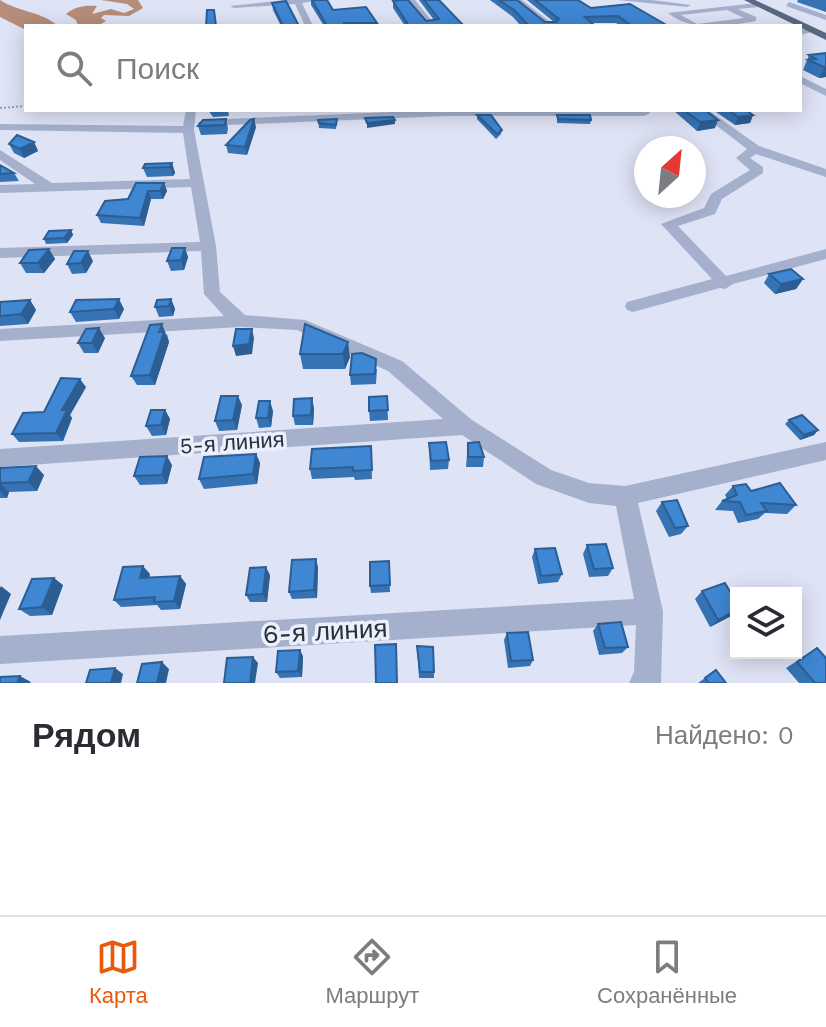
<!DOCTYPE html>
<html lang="ru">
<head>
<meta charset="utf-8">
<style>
  :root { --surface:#fff; --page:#f2f2f3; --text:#2b2b33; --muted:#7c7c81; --line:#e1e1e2; --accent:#ea580c }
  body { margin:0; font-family:"Work Sans",sans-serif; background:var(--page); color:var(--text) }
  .controls { position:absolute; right:24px; bottom:24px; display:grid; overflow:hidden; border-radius:0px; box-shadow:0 4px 20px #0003 }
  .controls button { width:72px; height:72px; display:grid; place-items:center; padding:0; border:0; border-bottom:2px solid var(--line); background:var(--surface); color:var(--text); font:40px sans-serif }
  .compass { position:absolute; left:634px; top:136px; width:72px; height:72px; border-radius:50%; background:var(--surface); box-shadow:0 4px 20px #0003; rotate:27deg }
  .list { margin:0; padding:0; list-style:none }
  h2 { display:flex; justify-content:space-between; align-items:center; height:104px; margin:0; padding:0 32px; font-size:34px }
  h2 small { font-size:26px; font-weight:400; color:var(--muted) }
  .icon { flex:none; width:44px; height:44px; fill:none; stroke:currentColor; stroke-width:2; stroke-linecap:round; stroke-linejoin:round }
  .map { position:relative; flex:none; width:826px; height:683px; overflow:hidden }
  .search { position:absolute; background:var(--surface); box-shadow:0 4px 20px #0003; left:24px; right:24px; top:24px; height:88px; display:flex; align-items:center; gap:20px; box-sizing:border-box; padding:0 28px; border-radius:0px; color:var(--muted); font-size:30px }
  .sheet { height:232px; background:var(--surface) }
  nav { display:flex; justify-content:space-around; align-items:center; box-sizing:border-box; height:112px; border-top:2px solid var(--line); background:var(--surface); font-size:22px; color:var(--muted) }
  nav a { display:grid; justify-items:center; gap:4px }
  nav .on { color:var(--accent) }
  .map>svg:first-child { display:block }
  .water { fill:#b68d7a }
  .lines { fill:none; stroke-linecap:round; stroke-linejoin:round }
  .path { stroke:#929ebc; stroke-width:2; stroke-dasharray:2 2; stroke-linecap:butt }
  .minor { fill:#a5b0cd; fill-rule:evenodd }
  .major { fill:#596880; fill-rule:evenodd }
  .wall { fill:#3673b5 }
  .shaded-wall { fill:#2c5e94 }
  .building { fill:#3f86d3; stroke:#2c5e94; stroke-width:2 }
  .labels { text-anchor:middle; stroke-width:7; stroke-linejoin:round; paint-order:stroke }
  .street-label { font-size:22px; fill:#29313c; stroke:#eceffc }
  .near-street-label { font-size:26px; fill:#29313c; stroke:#eceffc }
</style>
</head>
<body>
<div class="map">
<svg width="826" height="683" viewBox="0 0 826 683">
  <rect width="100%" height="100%" fill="#dfe3f6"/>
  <path class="water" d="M0,0C18,12 41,11 58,26H26V30L0,17Z
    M101,0H138L143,8L129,16L104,15L101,18L106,21L98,26H78L76,20L66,14C76,6 85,5 97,6L92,14L111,9L124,13L134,9L127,4Z"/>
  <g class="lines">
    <path class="path" d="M0,108L26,106"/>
    <path class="minor" d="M285,0H321L302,3L313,26H305L295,4L234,8L230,6Z
      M407,0H415L436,26H428Z
      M513,0H522L555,26H546Z
      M618,0H652L691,5L687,7Z
      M789,2L826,15V20L786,6Z
      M756,3L759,7L738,9L756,17V21C726,26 693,33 668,13ZM727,10L744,18L697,24L681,15Z
      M800,29L816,31L800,35Z
      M800,76L826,89V96L800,83Z
      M186,110H196L194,130L216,246L220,292L245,315L305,320L402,361L472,420L551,470L589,483L625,486L826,442V460L638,503L663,611L661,683H629L634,672L636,625L0,664V636L634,599L616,506L589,503L536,484L462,435L0,467V449L443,419L388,371L297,330L240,327L0,341V329L224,316L204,294L201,251L0,258V248L200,242L191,187L0,193V185L35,184L0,160V150L52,183L190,179L183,133L0,130V124L183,126Z
      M440,110H649L650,113L644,116H446L203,126L197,123L203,120Z
      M696,110H708L759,146L826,169V177L756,154L750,158L763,167V173L722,199L715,214L678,226L726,276L826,249V259L733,284L725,289L720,288L633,312L627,310L625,306L627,302L712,279L661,224L704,208L711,194L750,170L736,158L747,149Z"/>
    <path class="major" d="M744,0H755L826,33V40Z"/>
  </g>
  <path class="wall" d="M311,0H327L333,10L377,23V26H324L311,5Z
    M393,0H408L426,21L434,20L419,0H439L464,26H405L393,8V1H394Z
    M490,0H517L545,22H554L527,0H578L591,8L668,26H621L616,23H592L595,26H521L513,17Z
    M798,0H826V12L797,2Z
    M272,3L299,26H281L273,10Z
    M826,53V77L819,78L803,70L809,55Z
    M208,110H228L229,116L213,117Z
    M317,110H338V111L318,112Z
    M673,110H705L715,128L697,131Z
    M713,110H746L753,115L750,123L735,125Z
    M477,115L502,130L501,134L496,139L477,119Z
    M557,115L591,120L590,124L557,123Z
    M226,119L228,128L227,134L201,135L198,126Z
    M337,119L336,129L319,128L318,120Z
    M256,127L247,155L228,153L226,145Z
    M34,142L38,151L24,158L14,153L9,144Z
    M172,163L175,173L173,176L147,177L143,168Z
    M0,165L14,173L19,181L0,182Z
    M164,183L167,191L163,199H151L144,226L101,223L97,215Z
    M71,230L73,235L67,243L46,244L44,239Z
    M185,248L188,257L184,270L171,271L167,261Z
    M49,249L55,259L44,273H26L20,263Z
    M93,261L86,273L72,274L67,264Z
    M769,274L803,279L796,289L775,294L764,283Z
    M171,299L175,309L173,316L159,317L155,307Z
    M30,300L36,310L28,324L0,326V302Z
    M124,309L119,319L76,322L70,312Z
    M305,324L350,357L345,369H303L300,354Z
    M167,334L169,342L155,385H137L131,376Z
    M105,338L98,353H84L78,343Z
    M377,369L376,384L351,385L350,375Z
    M86,387L70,415L72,418L63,441L19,442L12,434L44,412Z
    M387,396L388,420L370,421L369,411Z
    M242,405L237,430L219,431L215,421Z
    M314,408L313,425H295L293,416Z
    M165,410L170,419L166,435L152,436L146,426Z
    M273,411L271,427L259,428L256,418Z
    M789,420L818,430L814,435L800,440L785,424Z
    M429,443L449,460L448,469L430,470Z
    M468,443L484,457L483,467H466Z
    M371,446L372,479L355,480L354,477L312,479L310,469Z
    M256,454L260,463L257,484L204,489L199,479Z
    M172,465L167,484L140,485L134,476Z
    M0,468L44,475L37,491L9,492L7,498H0Z
    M733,486L751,491L796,505L787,514L765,513L758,519L738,523L733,511L715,510L722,501L727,499L725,495Z
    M662,502L688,526L681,534L669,537L656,511Z
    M587,545L613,568L608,576L589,577L583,554Z
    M535,549L562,574L558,582L538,584L532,557Z
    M389,561L390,592L371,593L370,586Z
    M318,567L317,598L292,599L289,592Z
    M150,574L149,577L180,576L186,584L180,609L161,610L157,605L121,607L114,600Z
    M270,575L267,602H250L246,595Z
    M63,585L52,615L30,616L19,609Z
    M702,591L736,602V611L731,616L710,627L695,599Z
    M598,624L628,647L622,653L599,655L593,631Z
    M507,633L533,660L530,666L508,668L504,640Z
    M417,646L434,672V678H419Z
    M817,648L826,683H799L786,668Z
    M303,656L302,677L280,678L276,672Z
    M716,670L726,683H698Z"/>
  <path class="shaded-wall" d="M824,68H826V77L819,78Z
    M753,115L750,123L735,125L738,117Z
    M254,119L256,127L247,155L245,147Z
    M395,120V124L367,128V123Z
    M718,120L715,128L697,131L700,122Z
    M34,142L38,151L24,158L20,149Z
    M172,163L175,173L173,176L170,167Z
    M164,183L167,191L163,199L160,191Z
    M148,191L151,199L144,226L140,218Z
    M71,230L73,235L67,243L64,238Z
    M185,248L188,257L184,270L181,260Z
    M49,249L55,259L44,273L38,263Z
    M88,251L93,261L86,273L81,263Z
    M803,279L796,289L775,294L781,284Z
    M119,299L124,309L119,319L114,309Z
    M171,299L175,309L173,316L169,306Z
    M30,300L36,310L28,324L21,314Z
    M162,324L169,342L155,385L150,375Z
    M99,328L105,338L98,353L92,343Z
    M252,329L254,338L252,354L236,356L233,346Z
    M348,342L350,357L345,369L343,354Z
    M80,379L86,387L70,415L72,418L63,441L56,433L62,410Z
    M238,396L242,405L237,430L233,420Z
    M312,398L314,408L313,425L311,415Z
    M270,401L273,411L271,427L268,418Z
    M165,410L170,419L166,435L161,425Z
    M818,430L814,435L800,440L804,435Z
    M256,454L260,463L257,484L253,474Z
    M167,456L172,465L167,484L162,475Z
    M36,466L44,475L37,491L28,482Z
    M0,483L9,492L7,498L0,491Z
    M316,559L318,567L317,598L314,590Z
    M143,566L150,574L147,585L140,578Z
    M266,567L270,575L267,602L263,594Z
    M180,576L186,584L180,609L174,601Z
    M54,578L63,585L52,615L42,607Z
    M1,586L11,594L0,620V588Z
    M736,610L731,616L710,627L718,620Z
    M300,650L303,656L302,677L298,671Z
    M253,657L258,663L255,683H250Z
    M162,662L169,669L166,683H157Z
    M115,668L123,674L121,683H111Z
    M20,676L31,682L30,683H17Z"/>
  <path class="building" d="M312,0H327L333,10L366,7L377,23H344L346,26H327Z
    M402,0H408L426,21L439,19L424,0H439L464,26H405H409L393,1Z
    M499,0H517L545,22H556L559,19L535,0H578L591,8L630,4L668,26H632L618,16L585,17L595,26H529L514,10Z
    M286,1L299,26H283L272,3Z
    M207,10H214L216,26H206Z
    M826,53V68L808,60L816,59L809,55Z
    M684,110H705L718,120L700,122Z
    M728,110H746L753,115L738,117Z
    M477,115H491L502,130L497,134Z
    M557,115H590L591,120L558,119Z
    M393,117L395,120L367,123L365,118Z
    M226,119L225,125L198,126L203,120Z
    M254,119L245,147L226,145L250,120Z
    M337,119L336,125L319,123L318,120Z
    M17,135L34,142L20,149L9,144Z
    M172,163L170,167L143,168L145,164Z
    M0,165L14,173L0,174Z
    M136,183H164L160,191H148L140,218L97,215L105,201L128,199Z
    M71,230L64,238L44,239L49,231Z
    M172,248H185L181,260L167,261Z
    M49,249L38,263H20L29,250Z
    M74,251H88L81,263L67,264Z
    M791,269L803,279L781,284L769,274Z
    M119,299L114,309L70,312L76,300Z
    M171,299L169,306L155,307L157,300Z
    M30,300L21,314L0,316V302Z
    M162,324L159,332H164L150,375L131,376L150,325Z
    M305,324L348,342L343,354H300Z
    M99,328L92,343H78L86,329Z
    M236,329H252L249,344L233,346Z
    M362,353L376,359L375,374L350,375L352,354Z
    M61,378L80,379L62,410H67L56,433L12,434L23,413L44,412Z
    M221,396H238L233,420L215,421Z
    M387,396L388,410L369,411V397Z
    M312,398L311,415L293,416L294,399Z
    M259,401H270L268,418H256Z
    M151,410H165L161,425L146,426Z
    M802,415L818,430L804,435L789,420Z
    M446,442L449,460L431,461L429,443Z
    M479,442L484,457H468V443Z
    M371,446L372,470L353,471V467L310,469L312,449Z
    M256,454L253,474L199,479L204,457Z
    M167,456L162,475L134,476L140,457Z
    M36,466L28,482L0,483V468Z
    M780,483L796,505L761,503L767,511L746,515L740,502L722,501L737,495L733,486L746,484L751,491Z
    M677,500L688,526L675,528L662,502Z
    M606,544L613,568L594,569L587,545Z
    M555,548L562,574L541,576L535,549Z
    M316,559L314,590L289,592L292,560Z
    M389,561L390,585L370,586V562Z
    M143,566L140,578L180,576L174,601L154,602L155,597L114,600L123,567Z
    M266,567L263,594L246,595L250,568Z
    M54,578L42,607L19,609L32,579Z
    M725,583L736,602V610L718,620L702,591Z
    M621,622L628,647L605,648L598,624Z
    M528,632L533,660L511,661L507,633Z
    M396,644L397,683H376L375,645Z
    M417,646L433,647L434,672H420Z
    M817,648L826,658V683H815L797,662Z
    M300,650L298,671L276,672L278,651Z
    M253,657L250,683H224L227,658Z
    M162,662L157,683H137L142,664Z
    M115,668L111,683H86L90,670Z
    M716,670L726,683H709L705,678Z
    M20,676L17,683H0V677Z"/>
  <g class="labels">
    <g class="street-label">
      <text transform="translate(232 442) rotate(-4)" y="8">5-я линия</text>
    </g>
    <g class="near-street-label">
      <text transform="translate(325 631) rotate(-3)" y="9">6-я линия</text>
    </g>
  </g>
</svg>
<div class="controls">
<button><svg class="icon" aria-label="layers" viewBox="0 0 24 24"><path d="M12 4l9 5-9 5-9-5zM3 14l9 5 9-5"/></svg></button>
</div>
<svg class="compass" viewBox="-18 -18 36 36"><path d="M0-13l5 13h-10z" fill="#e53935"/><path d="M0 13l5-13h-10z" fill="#7c7c81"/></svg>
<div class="search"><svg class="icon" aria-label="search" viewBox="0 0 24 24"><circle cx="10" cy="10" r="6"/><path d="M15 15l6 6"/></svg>Поиск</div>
</div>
<section class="sheet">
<h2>Рядом<small>Найдено: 0</small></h2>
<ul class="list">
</ul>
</section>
<nav>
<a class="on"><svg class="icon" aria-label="map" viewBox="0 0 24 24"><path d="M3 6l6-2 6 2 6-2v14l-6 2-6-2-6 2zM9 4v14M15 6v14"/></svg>Карта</a>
<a><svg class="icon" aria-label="directions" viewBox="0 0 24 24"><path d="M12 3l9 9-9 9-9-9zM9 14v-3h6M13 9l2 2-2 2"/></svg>Маршрут</a>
<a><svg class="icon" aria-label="saved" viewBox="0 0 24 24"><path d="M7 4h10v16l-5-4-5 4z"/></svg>Сохранённые</a>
</nav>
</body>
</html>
